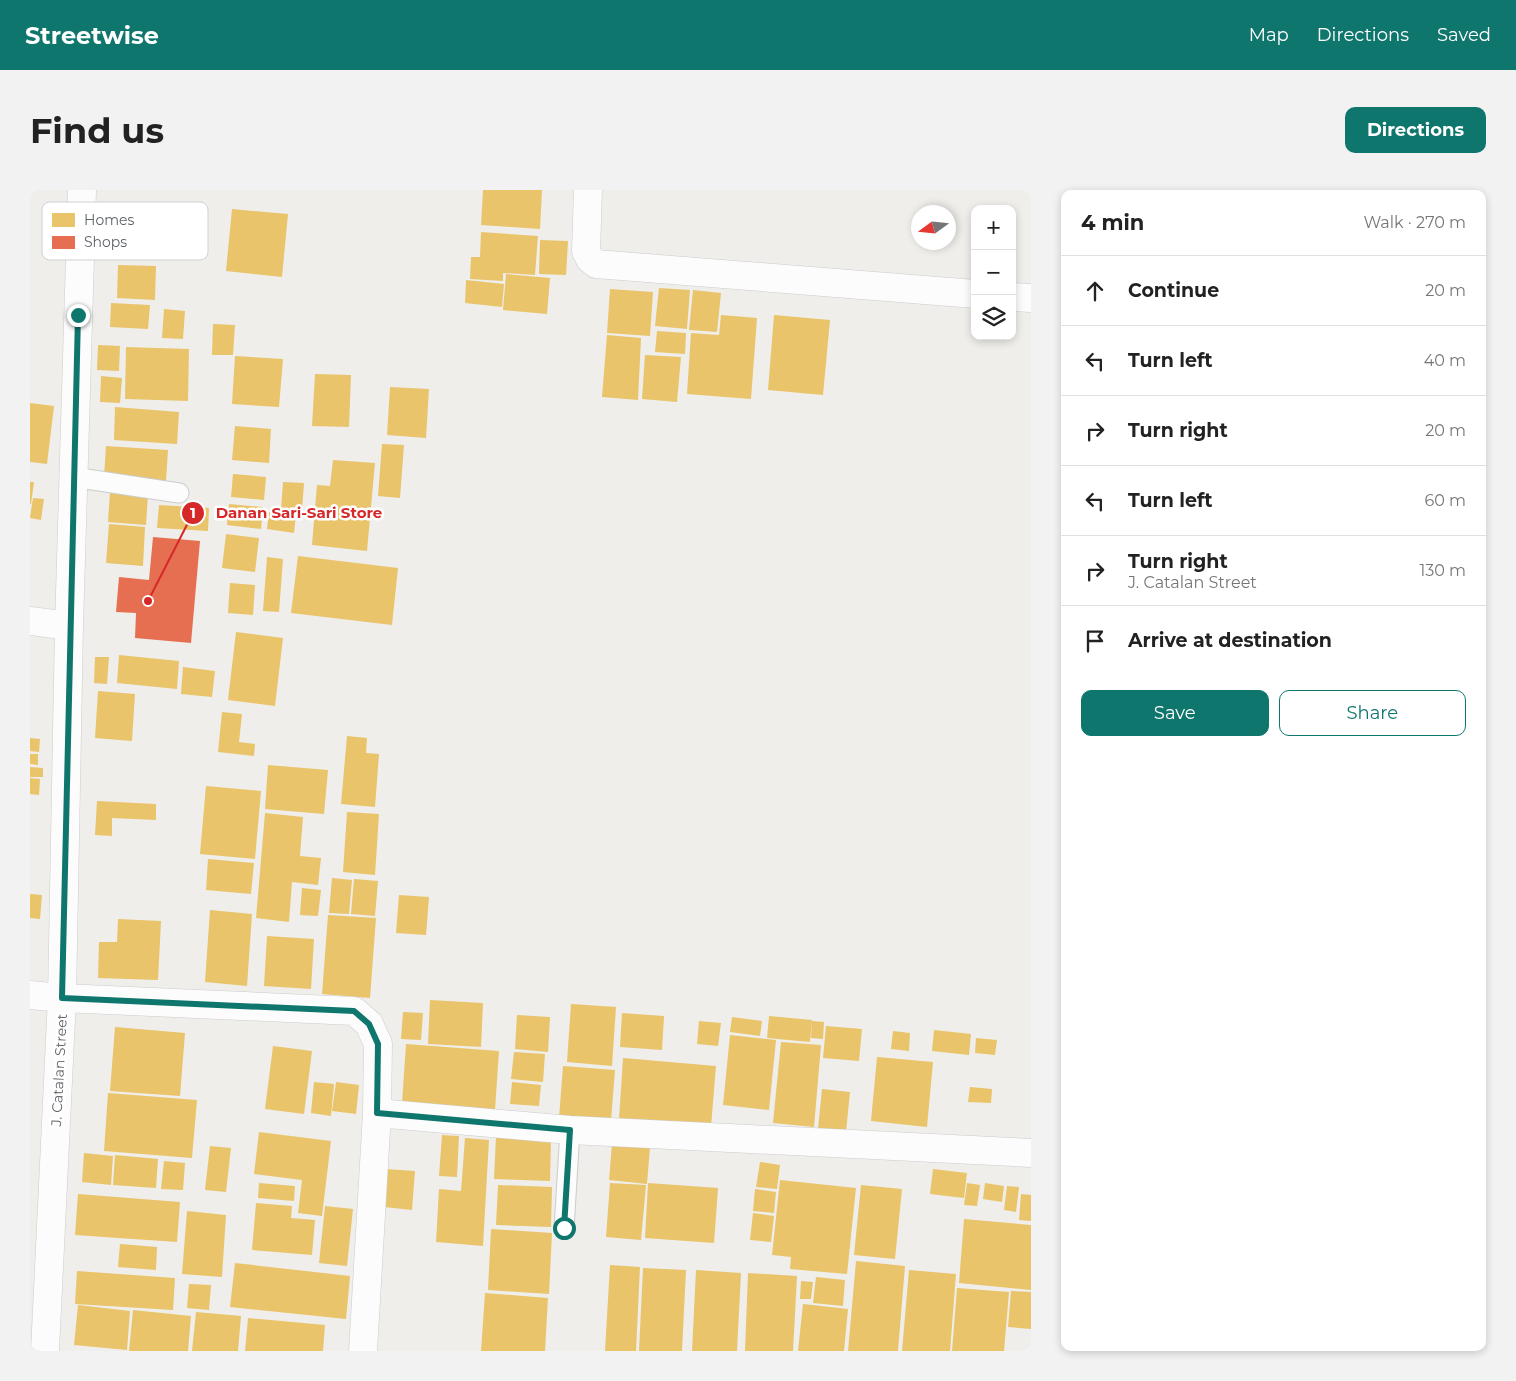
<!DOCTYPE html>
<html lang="en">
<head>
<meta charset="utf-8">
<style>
  :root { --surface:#fff; --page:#f2f2f2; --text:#222; --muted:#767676; --line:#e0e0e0; --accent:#0f766e }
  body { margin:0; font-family:Montserrat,sans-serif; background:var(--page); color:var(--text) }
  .controls { position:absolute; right:15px; top:15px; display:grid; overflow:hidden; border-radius:10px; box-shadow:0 2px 8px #0003 }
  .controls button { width:45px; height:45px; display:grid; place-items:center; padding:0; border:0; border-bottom:1px solid var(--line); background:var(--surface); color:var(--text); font:25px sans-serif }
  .compass { position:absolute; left:881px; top:15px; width:45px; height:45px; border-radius:50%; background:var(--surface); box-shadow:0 2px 8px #0003; rotate:255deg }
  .stop { position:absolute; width:15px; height:15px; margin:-11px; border:4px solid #0f766e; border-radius:50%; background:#fff }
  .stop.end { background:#0f766e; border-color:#fff; box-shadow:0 1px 5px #0008 }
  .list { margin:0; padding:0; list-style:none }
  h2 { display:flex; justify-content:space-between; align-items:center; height:65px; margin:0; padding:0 20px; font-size:21px }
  h2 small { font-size:16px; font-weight:400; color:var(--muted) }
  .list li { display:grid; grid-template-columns:32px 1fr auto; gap:15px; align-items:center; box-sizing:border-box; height:70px; padding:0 20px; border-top:1px solid var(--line) }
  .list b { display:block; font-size:19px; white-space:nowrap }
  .list p { margin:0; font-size:16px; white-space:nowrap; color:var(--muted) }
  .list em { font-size:16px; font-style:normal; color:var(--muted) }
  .actions { display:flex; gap:10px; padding:15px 20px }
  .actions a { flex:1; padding:11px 0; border:1px solid var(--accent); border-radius:10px; text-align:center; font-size:18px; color:var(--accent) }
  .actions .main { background:var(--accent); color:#fff }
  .icon { flex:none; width:28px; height:28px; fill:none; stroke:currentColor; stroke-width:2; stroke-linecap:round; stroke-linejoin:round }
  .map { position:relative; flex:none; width:1001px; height:1161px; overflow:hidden; border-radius:10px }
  header { display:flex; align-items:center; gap:30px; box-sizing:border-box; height:70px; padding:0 25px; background:var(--accent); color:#fff }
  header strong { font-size:24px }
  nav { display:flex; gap:28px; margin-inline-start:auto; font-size:18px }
  .intro { display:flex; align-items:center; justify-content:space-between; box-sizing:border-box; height:120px; padding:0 30px }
  h1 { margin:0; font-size:35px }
  .button { padding:12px 22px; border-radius:10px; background:var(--accent); color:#fff; font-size:18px; font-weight:700 }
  main { display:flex; gap:30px; padding:0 30px }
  aside { flex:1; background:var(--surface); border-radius:10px; box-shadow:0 2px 8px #0003 }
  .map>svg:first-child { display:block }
  .homes { fill:#e9c46a }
  .shops { fill:#e76f51 }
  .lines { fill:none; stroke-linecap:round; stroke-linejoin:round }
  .service-casing { stroke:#cbcccc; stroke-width:21 }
  .minor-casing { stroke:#cbcccc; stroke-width:29 }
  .service { stroke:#fdfcfc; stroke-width:19 }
  .minor { stroke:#fdfcfc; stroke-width:28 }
  .route { stroke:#0f766e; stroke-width:6 }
  .labels { text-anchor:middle; stroke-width:5; stroke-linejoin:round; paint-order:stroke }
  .street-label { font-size:14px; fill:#5f6368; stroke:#fff }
  .key { fill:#fff; stroke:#cfd0d2; stroke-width:1 }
  .key-label { font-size:14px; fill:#5f6368 }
  .leader { fill:none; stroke:#d62828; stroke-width:2 }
  .callout-dot { fill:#d62828; stroke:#fff; stroke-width:2 }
  .mark-label { font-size:15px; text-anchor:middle; font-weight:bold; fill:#fff }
  .callout-label { font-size:15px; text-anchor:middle; font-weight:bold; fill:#d62828; stroke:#fff; stroke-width:5; stroke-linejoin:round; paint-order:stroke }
</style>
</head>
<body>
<header>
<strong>Streetwise</strong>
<nav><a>Map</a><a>Directions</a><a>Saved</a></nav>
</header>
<div class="intro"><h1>Find us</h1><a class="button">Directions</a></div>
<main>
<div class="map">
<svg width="1001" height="1161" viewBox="0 0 1001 1161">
  <rect width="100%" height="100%" fill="#efeeea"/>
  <path class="homes" d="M453,0H512L510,39L451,35Z
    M202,19L258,24L252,87L196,81Z
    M451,42L508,46L505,85L473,83V91L440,89L441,67H450Z
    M510,50L538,51L536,85L509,84Z
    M88,75L126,76L125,110L87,108Z
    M476,84L520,88L517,124L473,120Z
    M436,90L474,94L472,117L435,113Z
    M629,98L660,100L657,139L625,136Z
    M580,99L623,102L620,146L577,143Z
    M663,100L691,103L687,142L659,140Z
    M81,113L120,115L118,139L80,137Z
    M134,119L155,121L153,149L132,148Z
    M691,125L727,128L721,209L657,204L661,143L689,145Z
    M744,125L800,130L793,205L738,200Z
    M183,134L205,135L203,165H182Z
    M627,141L656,143L655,164L625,162Z
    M577,145L611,148L608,210L572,207Z
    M68,155L90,156L89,181L67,180Z
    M96,157L159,159L158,211L95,209Z
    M615,165L651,167L647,212L612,209Z
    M205,166L253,169L249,217L202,214Z
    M285,184L321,185L319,237L282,236Z
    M71,186L92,188L90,213L70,212Z
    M360,197L399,199L396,248L357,245Z
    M0,213L24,216L17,274L0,272Z
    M85,217L149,222L147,254L84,250Z
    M205,236L241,239L239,273L202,270Z
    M352,254L374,255L370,308L348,306Z
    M76,256L138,260L136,291L74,287Z
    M303,270L345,273L337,361L282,355L287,295L300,296Z
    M203,284L236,287L234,310L201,307Z
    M0,292H4L1,314H0Z
    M253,292L274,293L272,320L251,319Z
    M80,302L118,305L116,335L78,332Z
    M3,308L14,309L11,330L0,328Z
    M199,314L233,317L231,339L197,335Z
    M129,315L179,318L178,341L127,338Z
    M239,322L266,324L264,343L237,339Z
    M79,334L115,337L113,376L76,373Z
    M196,344L229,348L225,382L192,378Z
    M268,366L368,378L362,435L261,423Z
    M237,367L253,369L249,422L233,421Z
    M200,393L225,395L223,425L198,423Z
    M206,442L253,448L245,516L198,510Z
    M89,465L149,471L147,499L87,493Z
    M65,467H79L77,494L64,493Z
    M153,477L185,481L182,507L151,504Z
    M68,501L105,504L102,551L65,548Z
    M192,522L212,524L209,552L225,554L224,566L188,562Z
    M317,546L337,548L336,563L349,564L345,617L311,614Z
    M0,548L10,549L9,562L0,561Z
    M0,564H8V575L0,574Z
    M238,575L298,580L294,624L235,619Z
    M0,577L13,578V587H0Z
    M0,588L10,589L9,605L0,604Z
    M176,596L231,601L225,669L170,664Z
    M67,611L126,614V630L82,628V646L65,645Z
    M317,622L349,624L345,685L313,682Z
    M235,623L273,627L270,666L291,668L288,695L262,692L259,732L226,728Z
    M178,669L224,673L221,704L176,700Z
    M302,688L322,690L319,724L299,723Z
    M324,689L348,691L345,726L321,724Z
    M272,698L291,700L288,726L270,725Z
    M0,704L12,705L10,729L0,728Z
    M369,705L399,707L396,745L366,743Z
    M180,720L222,724L217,796L175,792Z
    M298,725L346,728L340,808L292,804Z
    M88,729L131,731L128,790L68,788L69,752H87Z
    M237,746L284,749L281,799L234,796Z
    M400,810L453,813L451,857L398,854Z
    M541,814L586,817L582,876L537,872Z
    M373,822L393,823L391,850L371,849Z
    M592,823L634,826L632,860L590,857Z
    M487,825L520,827L518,862L485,859Z
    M739,826L782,830L780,852L737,848Z
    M702,827L732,831L730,846L700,842Z
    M669,831L691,833L688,856L667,854Z
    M782,831L794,832L793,849L781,848Z
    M796,836L832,839L829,871L793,868Z
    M85,837L155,843L150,906L80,901Z
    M904,840L941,844L939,865L902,861Z
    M863,841L880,843L879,861L861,859Z
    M700,845L746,850L739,920L693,915Z
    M946,848L967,850L965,865L945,863Z
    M751,852L791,855L784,937L743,933Z
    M376,854L469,861L465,920L372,913Z
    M243,856L282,861L274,924L235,919Z
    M484,862L515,864L513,892L481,889Z
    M847,867L903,872L897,937L841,931Z
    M593,868L686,876L681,937L589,929Z
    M533,876L585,880L581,931L529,928Z
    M284,892L304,894L301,926L281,923Z
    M306,892L329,895L326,924L302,921Z
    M482,892L511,895L509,916L480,914Z
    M940,897L962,899L961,913L938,912Z
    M792,899L820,902L816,942L788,939Z
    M78,903L167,910L162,968L74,961Z
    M229,942L301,951L292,1026L268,1023L272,990L224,984Z
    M412,945L429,946L427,987L409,986Z
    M466,947L521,949L520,991L464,989Z
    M435,948L459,950L453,1056L406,1052L409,999L431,1001Z
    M582,954L620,957L617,994L579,990Z
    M180,956L201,958L196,1002L175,1000Z
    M54,963L83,966L81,995L52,992Z
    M85,965L128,969L126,998L83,995Z
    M134,971L155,973L153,1000L131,999Z
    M730,972L750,975L747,999L726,997Z
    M356,979L385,981L382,1020L354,1017Z
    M903,979L937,983L934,1008L900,1004Z
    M750,990L826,998L817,1084L760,1079L761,1067L742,1065Z
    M229,993L265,996L264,1011L228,1008Z
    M580,993L616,995L611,1050L576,1047Z
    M618,993L688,998L684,1053L615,1048Z
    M937,993L950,995L947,1016L934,1015Z
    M955,993L974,996L972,1012L953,1009Z
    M468,995L522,997L521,1037L466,1035Z
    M831,995L872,999L865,1069L824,1065Z
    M977,996L989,997L986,1022L974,1020Z
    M725,999L746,1002L744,1023L723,1021Z
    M48,1004L150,1012L147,1052L45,1045Z
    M991,1004L1001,1005V1031L989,1030Z
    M226,1013L262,1016L261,1028L285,1030L282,1065L222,1060Z
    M295,1016L323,1019L317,1076L289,1073Z
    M157,1021L196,1025L192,1087L152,1084Z
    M723,1023L744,1026L741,1052L720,1050Z
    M934,1029L1001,1035V1100L929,1093Z
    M461,1039L522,1043L519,1104L458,1100Z
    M90,1054L127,1057L126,1080L88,1077Z
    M826,1071L875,1076L868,1161H818Z
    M205,1073L320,1086L316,1129L200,1117Z
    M580,1075L610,1077L606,1161H575Z
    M613,1078L656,1080L652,1161H609Z
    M666,1080L711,1083L707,1161H662Z
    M879,1080L926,1084L920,1161H872Z
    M47,1081L145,1088L143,1120L45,1114Z
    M718,1083L767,1086L763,1161H715Z
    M786,1087L815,1090L813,1116L783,1113Z
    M771,1091L783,1092L781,1109H770Z
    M159,1094L181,1095L179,1120L157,1118Z
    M927,1098L979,1102L974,1161H922Z
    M981,1101L1001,1102V1139L978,1137Z
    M455,1103L518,1108L515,1161H451Z
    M773,1114L818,1119L814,1161H768Z
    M48,1115L100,1121L97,1160L44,1155Z
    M103,1120L161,1126L158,1161H99Z
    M166,1122L211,1126L208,1161H162Z
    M218,1128L295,1135L293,1161H215Z"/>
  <path class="shops" d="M123,347L170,351L161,453L105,448L106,423L86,422L89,387L119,390Z"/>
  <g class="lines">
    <g class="service-casing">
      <path id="service" d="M43,287L149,303
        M534,1039L540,940"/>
    </g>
    <g class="minor-casing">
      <path id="minor" d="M558,0L556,61L560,69L566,74L945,104
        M982,107L1001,108
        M0,431L39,436
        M0,805L32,808L324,821L339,834L348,854L347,923L333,1161
        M347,923L540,940L1001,963
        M15,1161L32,808L39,436L52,0"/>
    </g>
    <use href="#service" class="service"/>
    <use href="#minor" class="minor"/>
  </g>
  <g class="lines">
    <path class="route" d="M48,125L32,808L324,821L339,834L348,854L347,923L540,940L534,1038"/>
  </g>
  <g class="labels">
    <g class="street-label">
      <text transform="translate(29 880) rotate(-87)" y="5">J. Catalan Street</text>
    </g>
  </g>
  <rect x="12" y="12" width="166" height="58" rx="8" class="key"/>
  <rect x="22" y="23" width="23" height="14" fill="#e9c46a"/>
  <rect x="22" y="46" width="23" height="13" fill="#e76f51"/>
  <g class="key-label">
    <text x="54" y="35">Homes</text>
    <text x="54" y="57">Shops</text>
  </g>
  <path class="leader" d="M118 411L163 323"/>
  <g class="callout-dot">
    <circle cx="118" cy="411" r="5"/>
    <circle cx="163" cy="323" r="12"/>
  </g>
  <g class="mark-label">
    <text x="163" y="328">1</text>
  </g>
  <g class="callout-label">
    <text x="269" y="328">Danan Sari-Sari Store</text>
  </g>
</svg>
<div class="controls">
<button>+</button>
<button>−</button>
<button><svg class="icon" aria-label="layers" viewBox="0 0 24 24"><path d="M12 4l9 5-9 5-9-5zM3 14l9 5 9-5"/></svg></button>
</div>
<svg class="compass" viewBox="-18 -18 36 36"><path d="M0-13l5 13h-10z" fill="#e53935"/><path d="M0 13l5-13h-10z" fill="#767676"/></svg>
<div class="stop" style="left:534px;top:1038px"></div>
<div class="stop end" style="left:48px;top:125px"></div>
</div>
<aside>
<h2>4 min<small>Walk · 270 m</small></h2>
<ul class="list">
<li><svg class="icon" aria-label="ahead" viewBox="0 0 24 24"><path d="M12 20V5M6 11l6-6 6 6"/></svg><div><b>Continue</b></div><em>20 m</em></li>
<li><svg class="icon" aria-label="left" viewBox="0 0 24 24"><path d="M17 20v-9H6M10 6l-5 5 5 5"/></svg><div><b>Turn left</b></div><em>40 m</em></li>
<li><svg class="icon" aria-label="right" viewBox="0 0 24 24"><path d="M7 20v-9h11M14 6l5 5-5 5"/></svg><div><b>Turn right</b></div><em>20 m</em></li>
<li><svg class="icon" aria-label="left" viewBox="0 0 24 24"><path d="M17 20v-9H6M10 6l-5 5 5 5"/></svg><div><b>Turn left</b></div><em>60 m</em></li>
<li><svg class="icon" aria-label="right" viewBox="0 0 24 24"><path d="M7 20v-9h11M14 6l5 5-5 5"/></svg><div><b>Turn right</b><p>J. Catalan Street</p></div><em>130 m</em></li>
<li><svg class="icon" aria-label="arrive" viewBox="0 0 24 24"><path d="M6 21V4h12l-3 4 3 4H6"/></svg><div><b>Arrive at destination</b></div></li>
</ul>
<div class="actions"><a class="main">Save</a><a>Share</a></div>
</aside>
</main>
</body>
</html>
